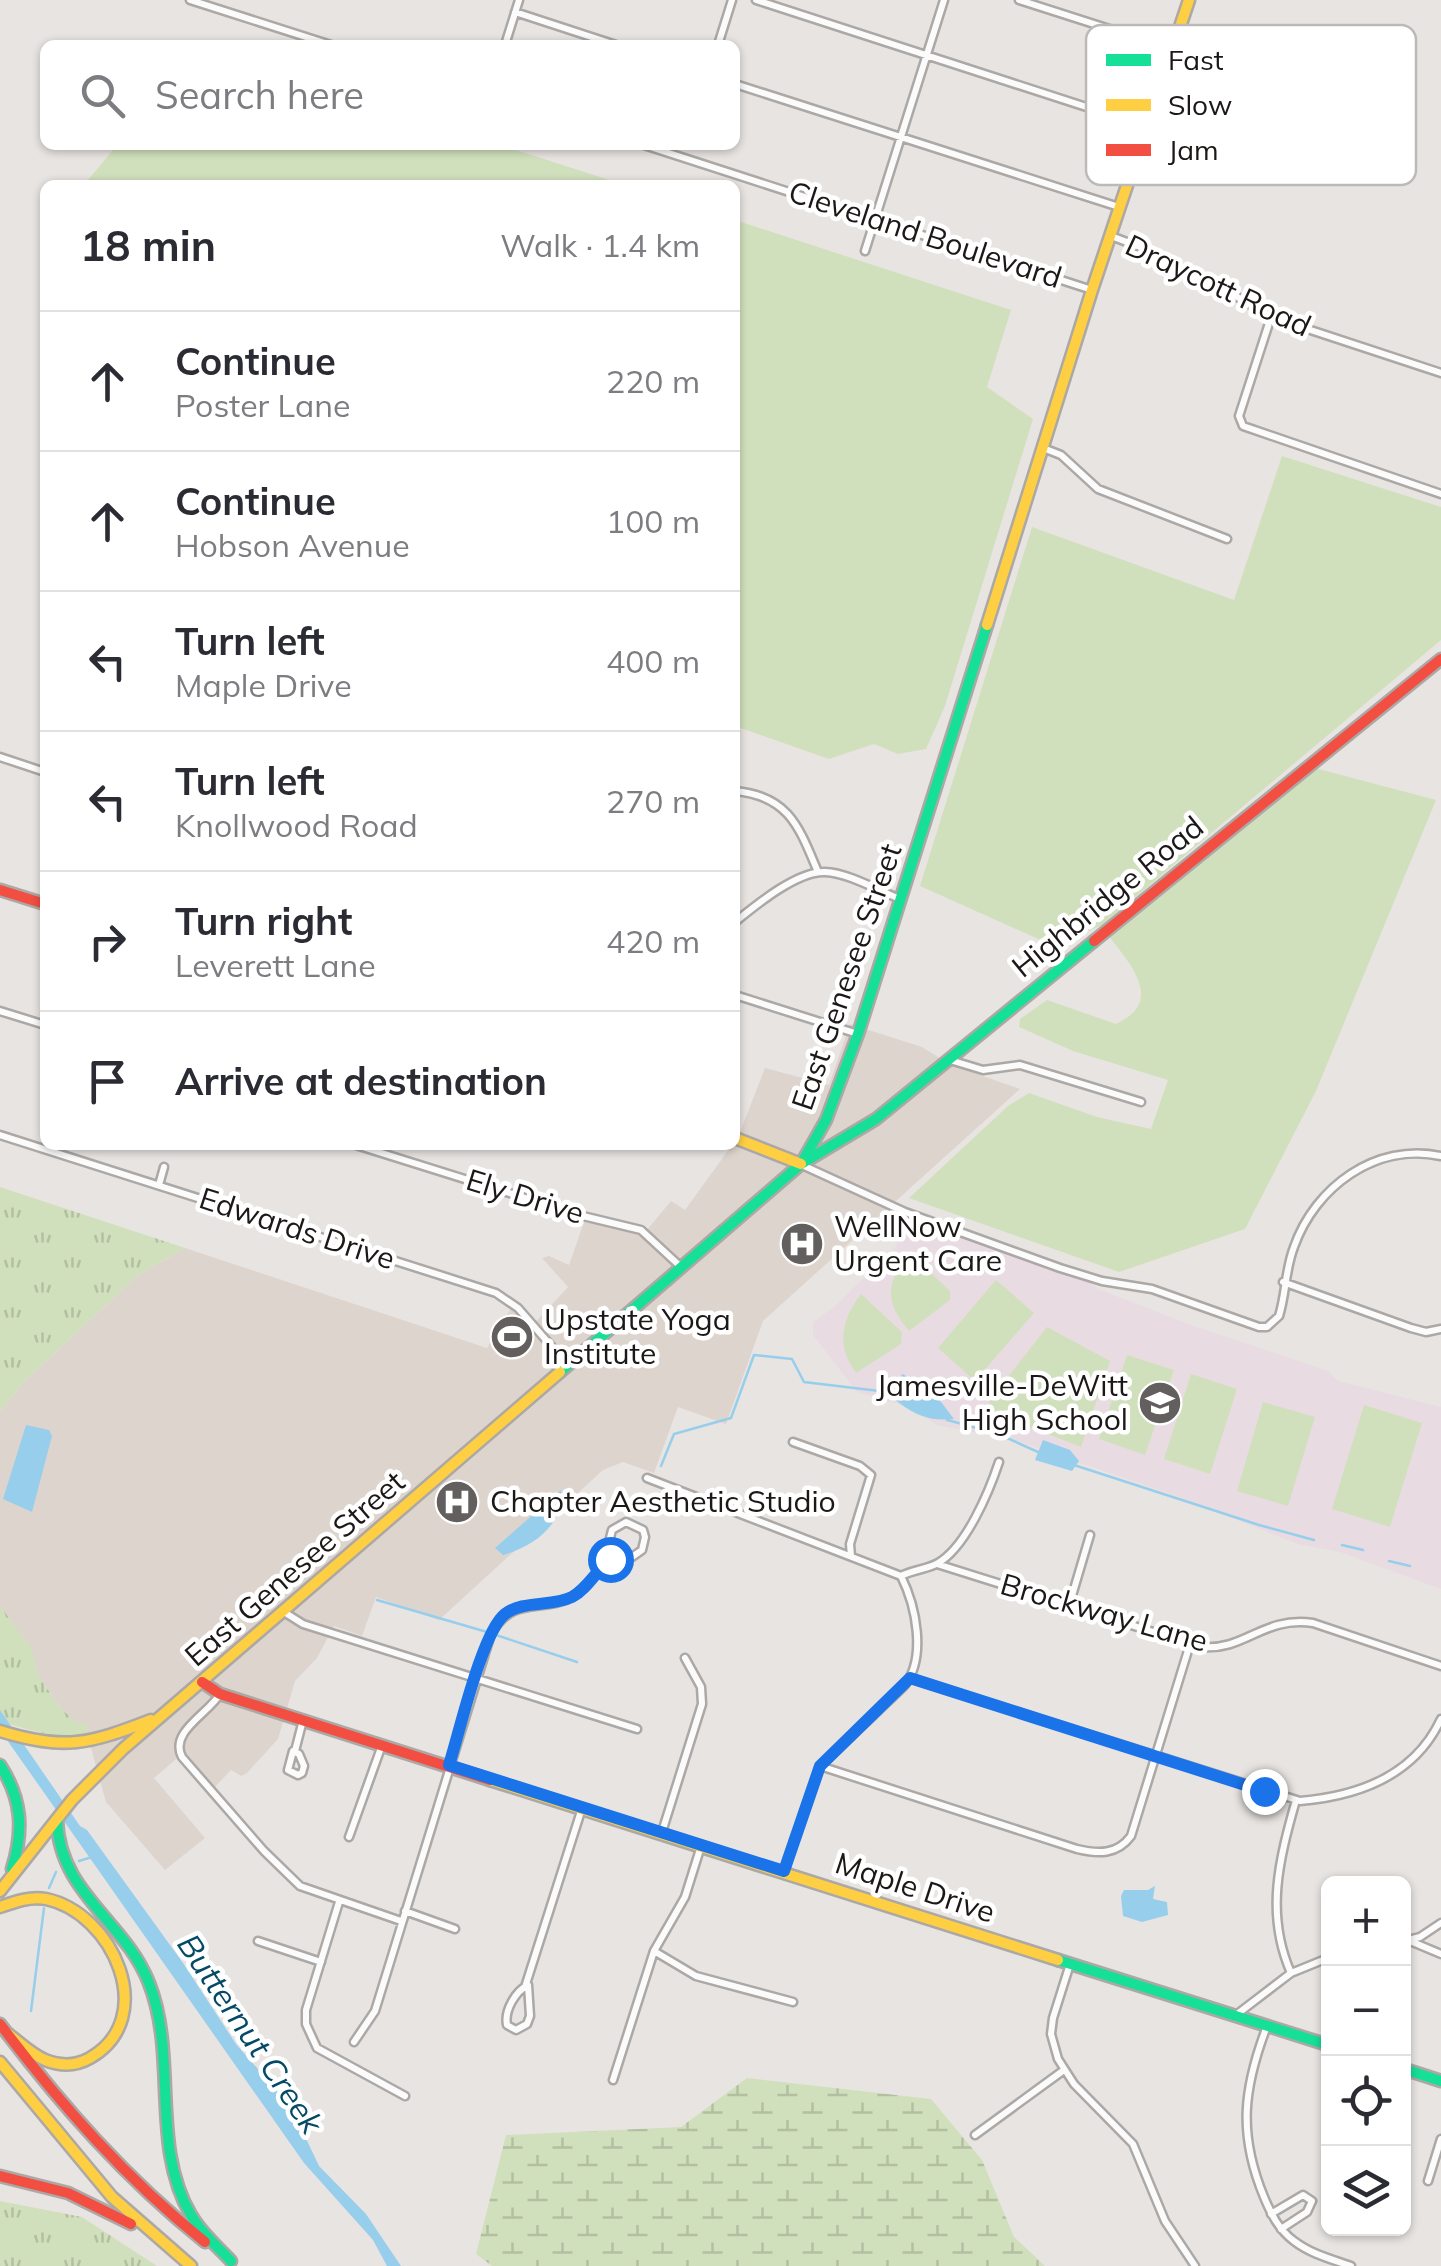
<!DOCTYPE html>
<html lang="en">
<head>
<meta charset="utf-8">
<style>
  :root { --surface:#fff; --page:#f2f2f3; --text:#2b2b33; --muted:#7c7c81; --line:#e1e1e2 }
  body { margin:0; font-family:Mulish,sans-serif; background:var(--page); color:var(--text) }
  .controls { position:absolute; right:30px; bottom:30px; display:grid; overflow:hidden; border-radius:15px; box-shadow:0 2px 8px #0004 }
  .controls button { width:90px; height:90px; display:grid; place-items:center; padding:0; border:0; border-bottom:2px solid var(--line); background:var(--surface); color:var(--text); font:50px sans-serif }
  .stop { position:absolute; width:30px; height:30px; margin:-22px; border:8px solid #1a73e8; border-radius:50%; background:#fff }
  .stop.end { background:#1a73e8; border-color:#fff; box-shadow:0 2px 10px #0008 }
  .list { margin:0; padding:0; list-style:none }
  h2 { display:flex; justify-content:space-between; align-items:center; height:130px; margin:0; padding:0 40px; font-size:42px }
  h2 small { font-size:32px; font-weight:400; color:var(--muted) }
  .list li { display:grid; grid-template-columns:65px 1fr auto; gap:30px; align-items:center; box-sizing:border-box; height:140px; padding:0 40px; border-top:2px solid var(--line) }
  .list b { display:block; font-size:38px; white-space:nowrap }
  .list p { margin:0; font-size:32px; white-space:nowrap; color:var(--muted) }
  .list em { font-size:32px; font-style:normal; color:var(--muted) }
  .icon { flex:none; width:55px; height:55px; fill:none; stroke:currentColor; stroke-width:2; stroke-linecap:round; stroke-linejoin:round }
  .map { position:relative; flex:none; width:1441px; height:2266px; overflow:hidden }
  .search { position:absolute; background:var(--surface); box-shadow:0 2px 8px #0004; left:40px; top:40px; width:700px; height:110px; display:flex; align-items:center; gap:25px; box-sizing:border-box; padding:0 35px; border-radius:15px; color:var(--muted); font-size:38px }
  .panel { position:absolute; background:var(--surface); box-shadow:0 2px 8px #0004; left:40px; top:180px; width:700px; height:970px; border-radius:15px }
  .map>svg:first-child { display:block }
  .built { fill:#ded4ce }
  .education { fill:#e9dbe2 }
  .grass { fill:#d1e0bc }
  .wetland { fill:url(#wetland-marsh) }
  .park { fill:url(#park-tufts) }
  .water { fill:#97ceec }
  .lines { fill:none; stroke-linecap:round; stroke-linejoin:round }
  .stream { stroke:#97ceec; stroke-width:2.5 }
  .street-casing { stroke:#aba8a6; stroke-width:11 }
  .fast-casing { stroke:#aba8a6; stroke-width:15 }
  .slow-casing { stroke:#aba8a6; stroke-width:15 }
  .jam-casing { stroke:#aba8a6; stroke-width:15 }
  .street { stroke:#fcfbfb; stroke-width:6 }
  .fast { stroke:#16e098; stroke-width:10 }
  .slow { stroke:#ffcf43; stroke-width:10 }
  .jam { stroke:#f24e42; stroke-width:10 }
  .route { stroke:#1a73e8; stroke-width:12 }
  .labels { text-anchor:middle; stroke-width:9; stroke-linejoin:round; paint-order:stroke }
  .street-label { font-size:30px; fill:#1b1817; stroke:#fff }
  .poi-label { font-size:30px; fill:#1b1817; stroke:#fff; text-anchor:start }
  .water-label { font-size:32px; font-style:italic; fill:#044a67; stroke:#fff }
  .key { fill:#fff; stroke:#bbbab9; stroke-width:2.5 }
  .key-label { font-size:28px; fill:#1b1817 }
</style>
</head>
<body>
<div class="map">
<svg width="1441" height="2266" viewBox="0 0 1441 2266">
  <defs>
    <pattern id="wetland-marsh" width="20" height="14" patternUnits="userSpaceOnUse" patternTransform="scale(2.5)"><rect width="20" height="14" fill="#d1e0bc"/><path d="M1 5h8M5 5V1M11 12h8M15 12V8" fill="none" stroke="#b3bfa1"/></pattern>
    <pattern id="park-tufts" width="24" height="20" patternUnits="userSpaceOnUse" patternTransform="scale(2.5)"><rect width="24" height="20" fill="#d1e0bc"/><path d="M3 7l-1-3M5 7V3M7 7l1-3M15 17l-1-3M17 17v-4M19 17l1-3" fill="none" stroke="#b3bfa1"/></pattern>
  </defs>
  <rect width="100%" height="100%" fill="#e8e4e2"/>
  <path class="built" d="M850,1024L922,1047L951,1065L1020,1089L763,1321L726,1424L678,1407L654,1473L623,1462L603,1470L439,1620L376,1597L362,1636L334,1626L317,1658L295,1681L278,1739L246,1774L241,1776L231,1770L213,1789L182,1754L154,1778L205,1838L165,1870L106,1802L88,1737L62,1710L39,1677L30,1647L0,1606V1412L24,1382L138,1275L185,1248L487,1348L511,1308L530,1328L568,1287L542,1258L549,1256L569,1265L584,1222L620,1227L642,1236L671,1201L685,1210L732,1145H735L765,1068L829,1085Z"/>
  <path class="education" d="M897,1213L1090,1281L1098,1289L1191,1325L1328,1371L1338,1381L1441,1407V1589L1340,1552L1298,1544L1176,1496L1014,1440L937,1425L909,1407L857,1392L813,1335V1322L834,1307L896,1247L902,1230L895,1224Z"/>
  <path class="grass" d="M117,145H500L625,185H84Z
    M735,220L1011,310L987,387L1033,419L945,706L926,749L898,754L874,744L829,759L735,726Z
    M1282,456L1441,507V640L1102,925L1054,946L920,886L1032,527L1234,600Z
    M1315,768L1436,800L1316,1091L1245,1229L1119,1272L909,1198L1008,1106L1029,1093L1097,1117L1151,1129L1168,1080L1073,1051L1019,1027L1020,1019L1047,1000L1116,1024C1165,1001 1131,965 1108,935Z
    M911,1254L950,1291V1300L909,1331C885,1302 884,1282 911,1254Z
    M996,1280L1034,1313L975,1381L938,1348Z
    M861,1294L902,1332L901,1344L856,1373C836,1346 841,1320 861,1294Z
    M1047,1327L1110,1361L1081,1447L990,1411L989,1401Z
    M1127,1355L1174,1370L1145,1455L1099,1439Z
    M1191,1374L1237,1389L1210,1474L1164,1459Z
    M1263,1402L1315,1417L1288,1506L1237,1491Z
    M1364,1405L1422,1423L1390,1527L1332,1509Z"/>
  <path class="wetland" d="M747,2078L931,2099L982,2160L1014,2237L1045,2266H492L476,2254L506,2135L681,2127Z"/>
  <path class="park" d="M0,1187L185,1248L138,1275L24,1382L0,1412Z
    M0,1606L31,1647L39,1677L62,1710L77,1722L87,1723L88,1737L53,1736L0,1722Z
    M0,2201L82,2217L157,2266H0Z"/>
  <path class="water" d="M903,1374L938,1398L954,1419C929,1422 913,1414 894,1399L892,1383Z
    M26,1425L49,1430L52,1436L32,1512L3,1499Z
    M1043,1440L1070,1450L1079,1461L1072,1471L1035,1460Z
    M561,1490C565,1525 532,1547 503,1555L495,1548Z
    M0,1710L80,1826L87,1830L183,1963L236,2044L291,2107L319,2166L366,2214L401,2266H387L373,2240L304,2163L0,1730Z
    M1155,1886L1153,1899L1167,1902L1168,1915L1142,1922L1123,1916L1121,1896L1124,1890H1148Z"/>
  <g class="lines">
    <path class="stream" d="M947,1420L996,1433L1038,1452
      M1074,1465L1259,1525L1314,1540
      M661,1466L674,1434L731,1418L754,1355L792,1359L804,1382L896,1393
      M1342,1545L1363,1550
      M1389,1561L1410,1566
      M377,1600L487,1632
      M496,1635L577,1662
      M79,1861L92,1857
      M49,1888L56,1872
      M31,2011L44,1908"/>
    <g class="street-casing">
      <path id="street" d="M190,0L331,45
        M756,0L1145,126
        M1019,0L1172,49
        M515,12L616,45
        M505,45L519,0
        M718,45L732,0
        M735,84L1119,207
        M644,145L1092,290
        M1111,236L1140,247L1163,263L1217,285L1271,317L1441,373
        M865,251L944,0
        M1271,317L1239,416L1243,426L1441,494
        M1043,448L1061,455L1098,489L1227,539
        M0,757L45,772
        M735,791C789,796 799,827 818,872
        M735,922C756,905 797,871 825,872C849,873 877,890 900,899
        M735,995L858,1034
        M0,1011L45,1025
        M950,1060L983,1070L1020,1065L1141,1102
        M0,1135L496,1293L518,1308L567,1364
        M356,1145L583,1216L641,1230L681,1267
        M802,1165L905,1212L1060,1268L1102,1281L1152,1289L1259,1327H1267L1279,1316C1286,1294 1285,1270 1294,1247C1315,1187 1376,1142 1441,1156
        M159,1185L164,1167
        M1283,1282L1411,1328L1426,1332L1441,1329
        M793,1442L860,1466L871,1475L850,1544L851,1556
        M647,1478L901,1576
        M626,1522L643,1530L645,1537L642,1550L632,1557L610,1559L608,1546L612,1530Z
        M937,1564L1201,1647C1246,1651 1262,1616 1313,1623L1441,1666
        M901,1576C912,1570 928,1569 938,1563C966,1547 989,1492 999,1462
        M1069,1606L1090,1535
        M284,1612L303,1624L637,1729
        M910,1678L1300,1801C1359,1796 1415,1775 1441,1719
        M220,1694C208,1714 169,1732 182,1757L264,1851L300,1886L401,1921
        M293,1751L299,1754L304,1766L302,1773L298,1775L288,1770Z
        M295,1751L303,1720
        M820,1766L1077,1849C1098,1854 1117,1855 1131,1836L1190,1644
        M662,1832L702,1704L701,1687L685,1658
        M349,1837L382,1745
        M784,1871L820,1766L904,1686C927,1658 916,1606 901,1576
        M339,1902L306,2010V2024L317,2048L405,2096
        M405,1911L455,1929
        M258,1941L321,1962
        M1404,1941L1420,1937L1441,1923
        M1410,1941L1441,1954
        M654,1951L696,1976L793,2002
        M1070,1964L1053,2018L1051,2034L1058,2059L1074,2084L1133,2144L1165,2221L1195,2266
        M1291,1973C1265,1914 1279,1860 1296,1800
        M526,1984L582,1808
        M528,1985L530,2016L527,2024L516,2030L507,2025C504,2010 516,1991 528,1985Z
        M1236,2015L1291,1973L1328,1958
        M1267,2026C1243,2089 1238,2134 1264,2197C1271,2214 1279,2230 1294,2241C1311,2254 1331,2259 1351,2266
        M354,2042L375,2011L491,1634C515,1592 545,1616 576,1594C589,1585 598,1570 609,1559
        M613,2080L654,1951L685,1897L701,1846
        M975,2135L1064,2070
        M1428,2181L1441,2139
        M1271,2214L1303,2195L1312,2201L1307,2212L1281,2229"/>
    </g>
    <g class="fast-casing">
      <path id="fast" d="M801,1164L826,1120L858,1034L987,625
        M560,1372L801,1164L876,1119L1094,941
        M0,1765C22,1799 24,1830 12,1869
        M57,1820C59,1893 125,1921 149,1983C178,2056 150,2146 191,2215C201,2233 217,2246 231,2261
        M1058,1960L1328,2045
        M1404,2069L1441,2081"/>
    </g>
    <g class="slow-casing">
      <path id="slow" d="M987,625L1092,290L1189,0
        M735,1138L801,1164
        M0,1731C65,1751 89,1744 151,1720
        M490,1780L1058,1960
        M0,1891L72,1800L123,1749L560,1372
        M0,1907C14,1902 30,1896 46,1899C113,1913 160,2018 90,2058C76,2066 60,2066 45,2060C31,2054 19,2042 7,2033
        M0,2062L112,2197L191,2266"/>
    </g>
    <g class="jam-casing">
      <path id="jam" d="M0,890L45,904
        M1094,941L1441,659
        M202,1682L220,1694L490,1780
        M0,2024C61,2105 126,2179 205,2242
        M0,2176L68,2193L131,2224"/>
    </g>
    <use href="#street" class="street"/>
    <use href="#fast" class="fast"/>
    <use href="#slow" class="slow"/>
    <use href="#jam" class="jam"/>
  </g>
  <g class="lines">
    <path class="route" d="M610,1559C597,1570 587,1589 572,1597C552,1607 523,1600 505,1614C482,1632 459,1734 449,1765L784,1871L820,1766L910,1678L1264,1791"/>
  </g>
  <defs>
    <g id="hospital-disc" transform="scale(2.25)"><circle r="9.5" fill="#635f5e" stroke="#fff"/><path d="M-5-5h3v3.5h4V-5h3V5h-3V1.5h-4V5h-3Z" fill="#fff"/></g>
    <g id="stadium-disc" transform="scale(2.25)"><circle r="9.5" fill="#635f5e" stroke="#fff"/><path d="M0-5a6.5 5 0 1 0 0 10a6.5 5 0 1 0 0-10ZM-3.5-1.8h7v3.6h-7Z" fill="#fff"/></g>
    <g id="school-disc" transform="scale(2.25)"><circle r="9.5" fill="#635f5e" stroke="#fff"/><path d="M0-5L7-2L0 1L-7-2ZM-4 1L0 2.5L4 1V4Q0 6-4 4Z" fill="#fff"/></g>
  </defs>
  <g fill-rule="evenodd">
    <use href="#hospital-disc" x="802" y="1244"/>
    <use href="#stadium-disc" x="512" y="1337"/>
    <use href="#school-disc" x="1160" y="1403"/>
    <use href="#hospital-disc" x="457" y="1502"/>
  </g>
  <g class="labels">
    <g class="street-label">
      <text transform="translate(925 235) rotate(18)" y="10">Cleveland Boulevard</text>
      <text transform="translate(1218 286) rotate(25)" y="10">Draycott Road</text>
      <text transform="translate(1108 897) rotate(-39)" y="10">Highbridge Road</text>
      <text transform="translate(847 977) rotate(-71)" y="10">East Genesee Street</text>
      <text transform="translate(525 1197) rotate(17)" y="10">Ely Drive</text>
      <text transform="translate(297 1229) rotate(18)" y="10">Edwards Drive</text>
      <text transform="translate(295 1569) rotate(-41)" y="10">East Genesee Street</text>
      <text transform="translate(1104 1613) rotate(16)" y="10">Brockway Lane</text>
      <text transform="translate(915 1888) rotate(18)" y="10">Maple Drive</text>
    </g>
    <g class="poi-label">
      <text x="834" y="1237">WellNow<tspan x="834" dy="34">Urgent Care</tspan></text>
      <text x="544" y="1330">Upstate Yoga<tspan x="544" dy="34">Institute</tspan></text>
      <text x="1128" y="1396" text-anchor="end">Jamesville-DeWitt<tspan x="1128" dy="34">High School</tspan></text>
      <text x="490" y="1512">Chapter Aesthetic Studio</text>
    </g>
    <g class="water-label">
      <text transform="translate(250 2034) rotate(56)" y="11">Butternut Creek</text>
    </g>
  </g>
  <rect x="1086" y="25" width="330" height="160" rx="15" class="key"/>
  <rect x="1106" y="54" width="45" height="12" fill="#16e098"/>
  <rect x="1106" y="99" width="45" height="12" fill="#ffcf43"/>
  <rect x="1106" y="144" width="45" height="12" fill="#f24e42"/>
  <g class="key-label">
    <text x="1168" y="70">Fast</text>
    <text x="1168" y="115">Slow</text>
    <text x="1168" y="160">Jam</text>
  </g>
</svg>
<div class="controls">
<button>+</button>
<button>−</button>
<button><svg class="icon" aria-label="locate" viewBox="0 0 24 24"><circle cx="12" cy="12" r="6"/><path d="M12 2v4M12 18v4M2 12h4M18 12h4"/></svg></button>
<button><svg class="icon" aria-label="layers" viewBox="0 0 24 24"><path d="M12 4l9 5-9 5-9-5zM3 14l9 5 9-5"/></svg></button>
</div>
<div class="stop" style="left:610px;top:1559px"></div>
<div class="stop end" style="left:1264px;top:1791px"></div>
<div class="search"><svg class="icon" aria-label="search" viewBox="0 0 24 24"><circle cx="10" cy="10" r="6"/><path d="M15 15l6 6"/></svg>Search here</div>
<section class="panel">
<h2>18 min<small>Walk · 1.4 km</small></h2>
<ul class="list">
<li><svg class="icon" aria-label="ahead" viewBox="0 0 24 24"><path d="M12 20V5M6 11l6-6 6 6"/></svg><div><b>Continue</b><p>Poster Lane</p></div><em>220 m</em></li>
<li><svg class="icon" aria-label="ahead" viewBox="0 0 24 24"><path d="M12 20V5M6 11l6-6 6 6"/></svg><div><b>Continue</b><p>Hobson Avenue</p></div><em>100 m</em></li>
<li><svg class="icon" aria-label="left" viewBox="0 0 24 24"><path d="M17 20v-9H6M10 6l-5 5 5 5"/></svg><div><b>Turn left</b><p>Maple Drive</p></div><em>400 m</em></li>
<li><svg class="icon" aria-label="left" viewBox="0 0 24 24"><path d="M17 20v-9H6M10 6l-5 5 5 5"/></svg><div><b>Turn left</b><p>Knollwood Road</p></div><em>270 m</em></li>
<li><svg class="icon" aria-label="right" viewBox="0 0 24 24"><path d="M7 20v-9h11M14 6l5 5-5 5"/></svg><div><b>Turn right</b><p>Leverett Lane</p></div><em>420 m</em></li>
<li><svg class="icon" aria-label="arrive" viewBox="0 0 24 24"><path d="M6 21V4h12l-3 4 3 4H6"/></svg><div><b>Arrive at destination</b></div></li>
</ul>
</section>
</div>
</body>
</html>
